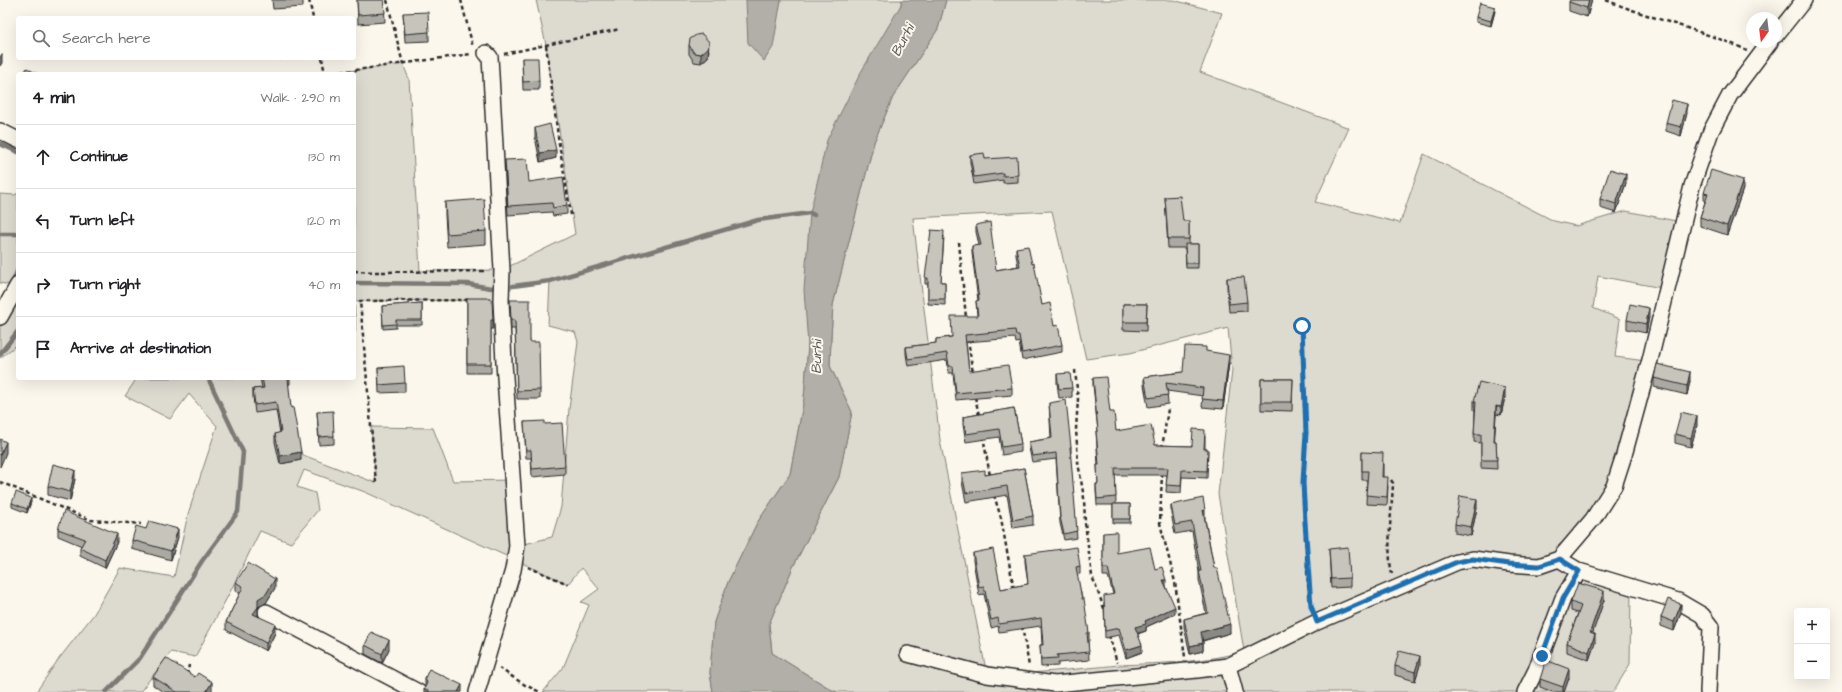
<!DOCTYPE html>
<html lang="en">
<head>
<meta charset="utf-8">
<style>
  :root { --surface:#fff; --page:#f6f6f6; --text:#202124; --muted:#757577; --line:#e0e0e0 }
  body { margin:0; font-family:"Architects Daughter",sans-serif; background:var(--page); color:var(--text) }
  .controls { position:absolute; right:12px; bottom:12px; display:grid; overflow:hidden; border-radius:4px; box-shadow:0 4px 16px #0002 }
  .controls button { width:36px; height:36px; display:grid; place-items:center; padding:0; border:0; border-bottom:1px solid var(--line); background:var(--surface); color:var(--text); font:20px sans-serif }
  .compass { position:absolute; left:1746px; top:12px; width:36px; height:36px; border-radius:50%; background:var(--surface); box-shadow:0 4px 16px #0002; rotate:194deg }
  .stop { position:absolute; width:12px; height:12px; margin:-9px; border:3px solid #1f6fb2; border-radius:50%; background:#fff }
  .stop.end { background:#1f6fb2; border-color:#fff; box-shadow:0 1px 4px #0008 }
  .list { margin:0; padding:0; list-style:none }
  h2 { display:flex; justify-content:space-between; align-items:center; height:52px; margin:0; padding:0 16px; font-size:17px }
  h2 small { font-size:13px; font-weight:400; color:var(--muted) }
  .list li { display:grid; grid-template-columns:26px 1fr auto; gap:12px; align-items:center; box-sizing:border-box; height:64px; padding:0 16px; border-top:1px solid var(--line) }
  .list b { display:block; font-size:15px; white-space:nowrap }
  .list em { font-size:13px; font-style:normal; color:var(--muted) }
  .icon { flex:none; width:22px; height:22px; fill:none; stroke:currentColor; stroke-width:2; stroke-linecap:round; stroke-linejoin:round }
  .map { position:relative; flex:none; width:1842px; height:692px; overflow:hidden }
  .search { position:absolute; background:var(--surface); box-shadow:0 4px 16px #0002; left:16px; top:16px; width:340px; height:44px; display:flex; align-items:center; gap:10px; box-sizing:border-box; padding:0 14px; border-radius:4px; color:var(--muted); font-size:15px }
  .panel { position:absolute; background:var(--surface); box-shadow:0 4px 16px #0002; left:16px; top:72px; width:340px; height:308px; border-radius:4px }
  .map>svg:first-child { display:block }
  .green { fill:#dddad0; stroke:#84827e; fill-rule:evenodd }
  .water { fill:#b1afa7; stroke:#7b7a75 }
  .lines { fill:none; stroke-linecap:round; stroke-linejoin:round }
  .stream { stroke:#7b7a75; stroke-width:4.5 }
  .minor-casing { stroke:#2b2b2b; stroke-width:18 }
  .path { stroke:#2b2b2b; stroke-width:2.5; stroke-dasharray:4 3; stroke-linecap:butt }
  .minor { stroke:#fbf7ec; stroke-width:15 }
  .wall { fill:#aba9a2; stroke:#2b2b2b }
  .shaded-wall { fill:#8b8984; stroke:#2b2b2b }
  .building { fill:#c7c4bc; stroke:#2b2b2b }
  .route { stroke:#1f6fb2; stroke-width:5 }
  .labels { text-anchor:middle; stroke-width:4; stroke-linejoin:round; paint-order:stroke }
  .water-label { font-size:14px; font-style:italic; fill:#5a5956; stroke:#fbf7ec }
</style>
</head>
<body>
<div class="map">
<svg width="1842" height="692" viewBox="0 0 1842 692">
  <rect width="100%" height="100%" fill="#fbf7ec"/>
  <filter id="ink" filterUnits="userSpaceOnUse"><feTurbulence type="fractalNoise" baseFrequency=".025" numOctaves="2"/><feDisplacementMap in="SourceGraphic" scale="8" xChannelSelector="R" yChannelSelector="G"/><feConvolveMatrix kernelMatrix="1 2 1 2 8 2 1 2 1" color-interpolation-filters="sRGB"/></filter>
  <g filter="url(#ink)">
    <path class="green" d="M536,0H902L808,345L804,399L790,474L757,523L728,582L714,622L710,673L713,692H543L563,668L589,605L581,602L599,589L581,568L568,584L365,492L304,470L297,487L315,493L318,510L291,543L260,531L229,594L195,657L171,652L140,692H36L58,660L94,614L120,568L174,577L188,514L217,426L189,394L170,419L125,396L137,378H262L282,416L287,437L303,455L376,483L371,427L433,428L453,481L512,480L517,546L552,537L561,507L569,409L578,342L575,332L548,325L550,281L513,286L501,300L354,301V74H327L403,64L409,79L420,271L502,270L575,234L546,45Z
      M946,0H1173L1222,13L1200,72L1349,128L1315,202L1400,223L1424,154L1554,221L1576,226L1626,211L1681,222L1662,288L1598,276L1593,308L1620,319L1615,357L1646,361L1620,467L1593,516L1568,539L1556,547L1582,564L1631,588L1630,664L1613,692H837L832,690L772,653L769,624L793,567L839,477L852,412L830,366L831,337L833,305L874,142L893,97L938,29ZM1052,211L1086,359L1130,353L1228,328L1232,370L1218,494L1244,651C1204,663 1162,663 1120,665C1076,669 1031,674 987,675L940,440L913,218Z
      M18,193V344L0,358V317L11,285L0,283V194L15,195Z"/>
    <path class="water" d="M746,0H781L773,47L764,61L748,43Z
      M902,0H946L938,29L893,97L874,142L833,305L831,337L830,366L852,412L839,477L793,567L769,624L772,653L832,690L837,692H713L710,673L714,622L728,582L757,523L790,474L804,399L808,345L804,290L810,213L827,140L861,72L901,5Z"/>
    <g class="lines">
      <path class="stream" d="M0,144L18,152
        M0,234H18
        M354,283L468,284L491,288
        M12,284L18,269
        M513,286L550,281L758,220L810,213L814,215
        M0,354L18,331
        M106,692L140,658L202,561L238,512L243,452L208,378"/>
      <g class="minor-casing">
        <path id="minor" d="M1776,35L1804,0
          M0,131L18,140
          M0,317L18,285
          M1559,559L1579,571L1678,601L1702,615L1711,627L1708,692
          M266,612L418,692
          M908,654L987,675L1055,684L1197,670L1228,666L1317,622L1457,562L1473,559L1509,564L1539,566L1559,559L1593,519L1614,486L1624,455L1650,360L1692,186L1711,131L1730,95L1770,42
          M1228,666L1235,692
          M477,692L513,570L517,546L504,363L501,300L502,270L490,57L486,53
          M1525,692L1536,670L1563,598L1579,571"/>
      </g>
      <path class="path" d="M309,0L313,18
        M387,0L403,64
        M461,0L473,47
        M1606,0C1652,19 1701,30 1747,50
        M546,45L559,144L571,215
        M504,54L620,29
        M322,58L325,74
        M327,74L471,54
        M959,242L966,318
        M354,271L376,272L487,271
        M1302,326L1306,433L1303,482L1308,582L1312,608
        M968,339L973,374
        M1075,370L1078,399L1076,429L1078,462L1084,498L1085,523L1092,576L1105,611
        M975,397L979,415
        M983,436L990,476
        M1162,448L1168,409
        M1162,473L1160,523L1175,582L1185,657
        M1391,480L1393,483C1392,511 1386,547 1392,574
        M0,482L91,520L141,524
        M376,483L360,301L471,300
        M994,495L1001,518L1014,590
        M528,567L568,584
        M1022,626L1029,666
        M1109,635L1117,663
        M499,668L525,685L540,692
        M187,675L189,665"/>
      <use href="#minor" class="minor"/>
    </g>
    <path class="wall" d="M272,0H303V7L273,9Z
      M357,0H384L385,22L358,24Z
      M1570,0H1592L1587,17L1569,11V2Z
      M1495,11L1491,26L1476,22V17Z
      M403,13L429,32V41L405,42Z
      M689,45L709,50L708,57L701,63L694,62L689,54Z
      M522,58L539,81V90H523Z
      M1687,113L1681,136L1666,131V123Z
      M535,128L556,158L540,162L535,137Z
      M970,155L985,159L1018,175V182L1003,183V180L974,184L970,162Z
      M505,160L529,182L567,205V214L553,216L552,212L508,215Z
      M1626,183L1616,213L1600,208V199Z
      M1743,189L1727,235L1700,226V217L1705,202L1704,201V193Z
      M1165,197L1183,221H1189V244H1198V268H1186L1185,248H1168Z
      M445,202L486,231V244L447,247L445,215Z
      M976,225L996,270L1018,266L1016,255V248L1032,264L1042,305L1054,326L1062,345V352L1022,360L1019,342L1016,343L1015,338L966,342L969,371L1012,388V395L956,400L953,373H949L947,360L908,366L906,354V347L936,343V339L951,337L977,316L976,301H978L972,253V246L979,245L976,232Z
      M944,236L941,282H945V305L928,304V284H925V278Z
      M1227,278L1247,302V311L1229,312L1227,287Z
      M467,298L493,320V329H491V373H467Z
      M510,300L530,342L540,390V399H517L515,329H511Z
      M422,303V325H396V328L383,329L382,306Z
      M354,304L355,323V332H354Z
      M1123,304H1147L1146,331L1123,330Z
      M1649,317L1646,333L1627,329V320Z
      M1206,351L1229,363L1223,409L1202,407L1203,396L1167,391L1168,404L1148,407L1144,385V377L1183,372Z
      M378,368L405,383V392L379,393Z
      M1057,374L1072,388V397L1059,398L1057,383Z
      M260,378H290V384L288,385L291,408L301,460L280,464L275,442V434L280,433L276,410L255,413L253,397V389L262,388Z
      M1093,378L1110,412L1116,431L1155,445L1192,446L1205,436V449H1208L1207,478L1182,477L1181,493L1166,492L1167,475H1115L1116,504H1130V523H1113V505H1097L1096,491V484H1098L1097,465H1098L1096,431H1098L1093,385Z
      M1654,378L1690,381L1687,395L1654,387Z
      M1261,379H1293L1292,411L1261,410Z
      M1505,397L1501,415L1496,414L1494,441H1496L1497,469L1481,468V443L1474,442L1475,410H1474V401Z
      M1049,403L1071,447V453H1070L1077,538L1064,540L1060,523L1056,459L1032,462L1029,448V442L1051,438Z
      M1014,408L1021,444V452L1002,455L999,437L966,442L963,425V417Z
      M317,412L334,436V444L319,445Z
      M524,422L545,424L565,466V474L532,477L531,458H526Z
      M1697,425L1691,447L1675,443V434Z
      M1362,452L1383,462V477L1388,486L1387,505L1366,504L1367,480H1362Z
      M1024,468L1033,516V525L1013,528L1007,495L966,502L962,482V473L985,475Z
      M75,479L70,501L48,495V486Z
      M31,502L27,513L12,507V503Z
      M1171,505L1205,519L1214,568L1230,633L1203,641V651L1190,654L1184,627V619L1206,613L1199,580V572L1192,531L1175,534L1171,513Z
      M1477,508L1471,536L1455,533V524Z
      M58,529L117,542L105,568L80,556V548L82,546L58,536Z
      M146,529L178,537L171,560L132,549V540Z
      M1103,533L1117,553L1155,569L1166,586L1175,614L1146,627V631L1138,634L1142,652L1126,658L1119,635L1105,638L1104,603L1113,594L1108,576H1103Z
      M1329,549L1350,578V587L1331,588Z
      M973,553L1001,589L1028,584L1025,562V554L1080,566V574L1077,575L1089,633V641H1088L1089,660L1058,663V666L1041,667L1040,645H1042L1041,626L999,632L998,626L991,628L984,594L979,595L973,561Z
      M236,582L275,588L266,603L258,607V616L275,633L266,651L226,630V622L240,593L236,591Z
      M1604,600L1592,633L1595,643L1589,660L1567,652V643L1578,613L1571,611V602Z
      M1681,613L1674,631L1661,626V617Z
      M365,645L389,649L382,663L365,654Z
      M1420,665L1415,681L1395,675V666Z
      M153,677L212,691L211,692H163L153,685Z
      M425,678L462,692H424V689L425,687Z
      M1569,678L1564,692H1553L1540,687V679Z"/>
    <path class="shaded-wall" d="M1589,0H1592L1587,17V8Z
      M1495,7V11L1491,26V21Z
      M709,42L708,57L701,63V54Z
      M2,54V63L0,66V57Z
      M280,58H288L280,60Z
      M1687,104V113L1681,136V127Z
      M556,150V158L540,162V153Z
      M1626,174V183L1616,213V204Z
      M1743,180V189L1727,235V226Z
      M1649,308V317L1646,333V324Z
      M1229,355V363L1223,409V401Z
      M1690,372V381L1687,395V386Z
      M1505,388V397L1501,415V407Z
      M1496,406V414L1494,450V441Z
      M1697,416V425L1691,447V438Z
      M6,442V453L0,467V455Z
      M301,452V460L280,464V456Z
      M75,470V479L70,501V492Z
      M31,498V502L27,513V509Z
      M1477,499V508L1471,536V527Z
      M1203,510H1205V519H1203Z
      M178,529V537L171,560V551Z
      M117,534V542L105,568V560Z
      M275,579V588L266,603L258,607V616L253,623V614L258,599Z
      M1163,580H1166V587Z
      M1604,591V600L1590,641V632Z
      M1681,604V613L1674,631V622Z
      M1175,607V614L1146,627V631L1135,634V627L1145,621Z
      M275,624V633L266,651V643Z
      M1230,624V633L1201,641V632Z
      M1595,634V643L1589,660V652Z
      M389,640V649L382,663V654Z
      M1203,643V651L1190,654V646Z
      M1142,645V652L1126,658V650Z
      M1420,656V665L1415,681V672Z
      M1569,669V678L1564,692H1563V687Z
      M212,682V691L211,692H206Z
      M462,685V692H458Z"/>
    <path class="building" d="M357,0H384L385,13L358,15Z
      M1570,0H1589L1587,8L1569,2Z
      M1480,3L1495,7L1491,21L1476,17Z
      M428,12L429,32L405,34L403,13Z
      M702,34L709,42L708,48L701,54L694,53L689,45L690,39L696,35Z
      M522,58H538L539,81L523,82Z
      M27,68L37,74H23Z
      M1672,100L1687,104L1681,127L1666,123Z
      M550,124L556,150L540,153L535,128Z
      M984,153L985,159L1017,157L1018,175L1003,176V173L974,177L970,155Z
      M527,159L529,182L563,177L567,205L553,208L552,203L508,206L505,160Z
      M1610,169L1626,174L1616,204L1600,199Z
      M1711,170L1743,180L1727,226L1700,217L1708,194L1704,193Z
      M1180,196L1183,221H1189V239H1168L1165,197Z
      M484,199L486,231L447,234L445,202Z
      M990,222L996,270L1020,266L1016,248L1028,246L1032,264L1034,263L1042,305L1050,303L1054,326L1058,325L1062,345L1022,353L1019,335H1016L1015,330L965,335L969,371L1008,365L1012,388L956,393L953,366H949L947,353L908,359L906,347L936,343V339L952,337L951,316H978L976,301L979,300L972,246L981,245L976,225Z
      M931,230L944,231L941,282H945V299H928V278H925Z
      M1185,244H1198V263H1186Z
      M1244,277L1247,302L1229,304L1227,278Z
      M467,298H490V300H492L493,320H491V364H467Z
      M510,300H530V342H539L540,390L517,391L515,320H511Z
      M422,303V320H396V324L383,325L382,306Z
      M354,304L355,323H354Z
      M1123,304H1147L1146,322H1123Z
      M1630,304L1649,308L1646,324L1627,320Z
      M1185,346L1206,347V351L1229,355L1223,401L1202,399L1203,388L1166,383L1168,395L1148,398L1144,377L1183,372Z
      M1657,364L1690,372L1687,386L1654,378Z
      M404,366L405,383L379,385L378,368Z
      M1070,373L1072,388L1059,389L1057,374Z
      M1106,377L1110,412H1114L1116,431L1151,425L1155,445L1192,446L1193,429L1205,430L1204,449H1208L1207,471L1182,470L1181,486L1166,485L1168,468H1115L1116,497L1097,499L1096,484H1098L1097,465H1099L1096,431H1098L1093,378Z
      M262,378H288L291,408L293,407L301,452L280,456L275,434L281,432L276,402L255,405L253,389L264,388Z
      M1261,379H1293L1292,402H1261Z
      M1479,382L1505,388L1501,407L1496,406L1494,441H1496L1497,460H1481V434H1474L1476,401H1474Z
      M1066,400L1071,447H1070L1077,531L1064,534L1060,517L1056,453L1032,456L1029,442L1052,438L1049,403Z
      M1014,408L1021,444L1002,447L999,429L966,434L963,417Z
      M333,411L334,436L319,437L317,412Z
      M1681,412L1697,416L1691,438L1675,434Z
      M545,421V424L562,423L565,466L532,469L531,450H526L524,422Z
      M0,439L6,442L0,455Z
      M1362,452L1383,453L1382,477H1388L1387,497L1366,495L1368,471H1362Z
      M53,464L75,470L70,492L48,486Z
      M1024,468L1033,516L1013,520L1007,486L966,493L962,473L985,470V475Z
      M16,492L31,498L27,509L12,503Z
      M1460,496L1477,499L1471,527L1455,524Z
      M1203,498L1205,510H1203L1214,568H1217L1230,624L1201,632L1203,643L1190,646L1184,619L1208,613L1199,571H1201L1192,522L1175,525L1171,505Z
      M1113,504H1130V519H1113Z
      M64,511L117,534L105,560L80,548L85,539L58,529Z
      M149,521L178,529L171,551L132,540L136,526L146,529Z
      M1117,532V553L1150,547L1155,569L1162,567L1166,580H1163L1175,607L1145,621L1146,624L1135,627L1142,645L1126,650L1119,628L1105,631L1104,596L1114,594L1108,568H1103V533Z
      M1077,547L1080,566L1076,567L1082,599H1084L1089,633H1087L1089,652L1057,655L1058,658L1041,659L1040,645H1043L1041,618L999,624L998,618L991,620L984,586L979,587L973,553L993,549L1001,589L1028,584L1025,554Z
      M1348,547L1350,578L1331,579L1329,549Z
      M248,563L275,579L266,594L258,599V607L253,614L275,624L266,643L226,622L243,587L236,582Z
      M1578,583L1604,591L1590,632L1595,634L1589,652L1567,643L1581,606L1571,602Z
      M1668,599L1681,604L1674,622L1661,617Z
      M371,632L389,640L382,654L365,645Z
      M1399,651L1420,656L1415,672L1395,666Z
      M166,658L195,677L198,673L212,682L206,692H177L153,677Z
      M1546,660L1569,669L1563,687L1540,679Z
      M429,669L462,685L458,692H430L424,689L427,683L425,678Z"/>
  </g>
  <g class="lines" filter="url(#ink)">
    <path class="route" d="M1302,326L1306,433L1303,482L1305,522L1311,606L1317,622L1457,562L1473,559L1509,564L1539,566L1560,559L1579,571L1563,598L1542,656"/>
  </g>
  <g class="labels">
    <g class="water-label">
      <text transform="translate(902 40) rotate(-63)" y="5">Burhi</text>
      <text transform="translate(816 357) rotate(-89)" y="5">Burhi</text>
    </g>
  </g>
</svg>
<div class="controls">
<button>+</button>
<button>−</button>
</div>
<svg class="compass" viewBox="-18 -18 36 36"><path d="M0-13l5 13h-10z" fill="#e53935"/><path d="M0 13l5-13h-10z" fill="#757577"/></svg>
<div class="stop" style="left:1302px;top:326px"></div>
<div class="stop end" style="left:1542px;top:656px"></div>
<div class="search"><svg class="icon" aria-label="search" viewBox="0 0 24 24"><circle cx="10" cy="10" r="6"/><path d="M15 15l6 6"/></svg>Search here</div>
<section class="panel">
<h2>4 min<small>Walk · 290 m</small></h2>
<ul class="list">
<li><svg class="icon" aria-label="ahead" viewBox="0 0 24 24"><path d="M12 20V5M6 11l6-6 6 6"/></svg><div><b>Continue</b></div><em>130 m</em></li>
<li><svg class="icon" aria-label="left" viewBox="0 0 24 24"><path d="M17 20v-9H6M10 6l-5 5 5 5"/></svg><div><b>Turn left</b></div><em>120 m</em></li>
<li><svg class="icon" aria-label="right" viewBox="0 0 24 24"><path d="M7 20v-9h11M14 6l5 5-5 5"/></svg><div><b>Turn right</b></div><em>40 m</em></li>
<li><svg class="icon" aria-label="arrive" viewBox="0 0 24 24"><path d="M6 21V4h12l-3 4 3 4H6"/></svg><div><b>Arrive at destination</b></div></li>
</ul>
</section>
</div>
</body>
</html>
